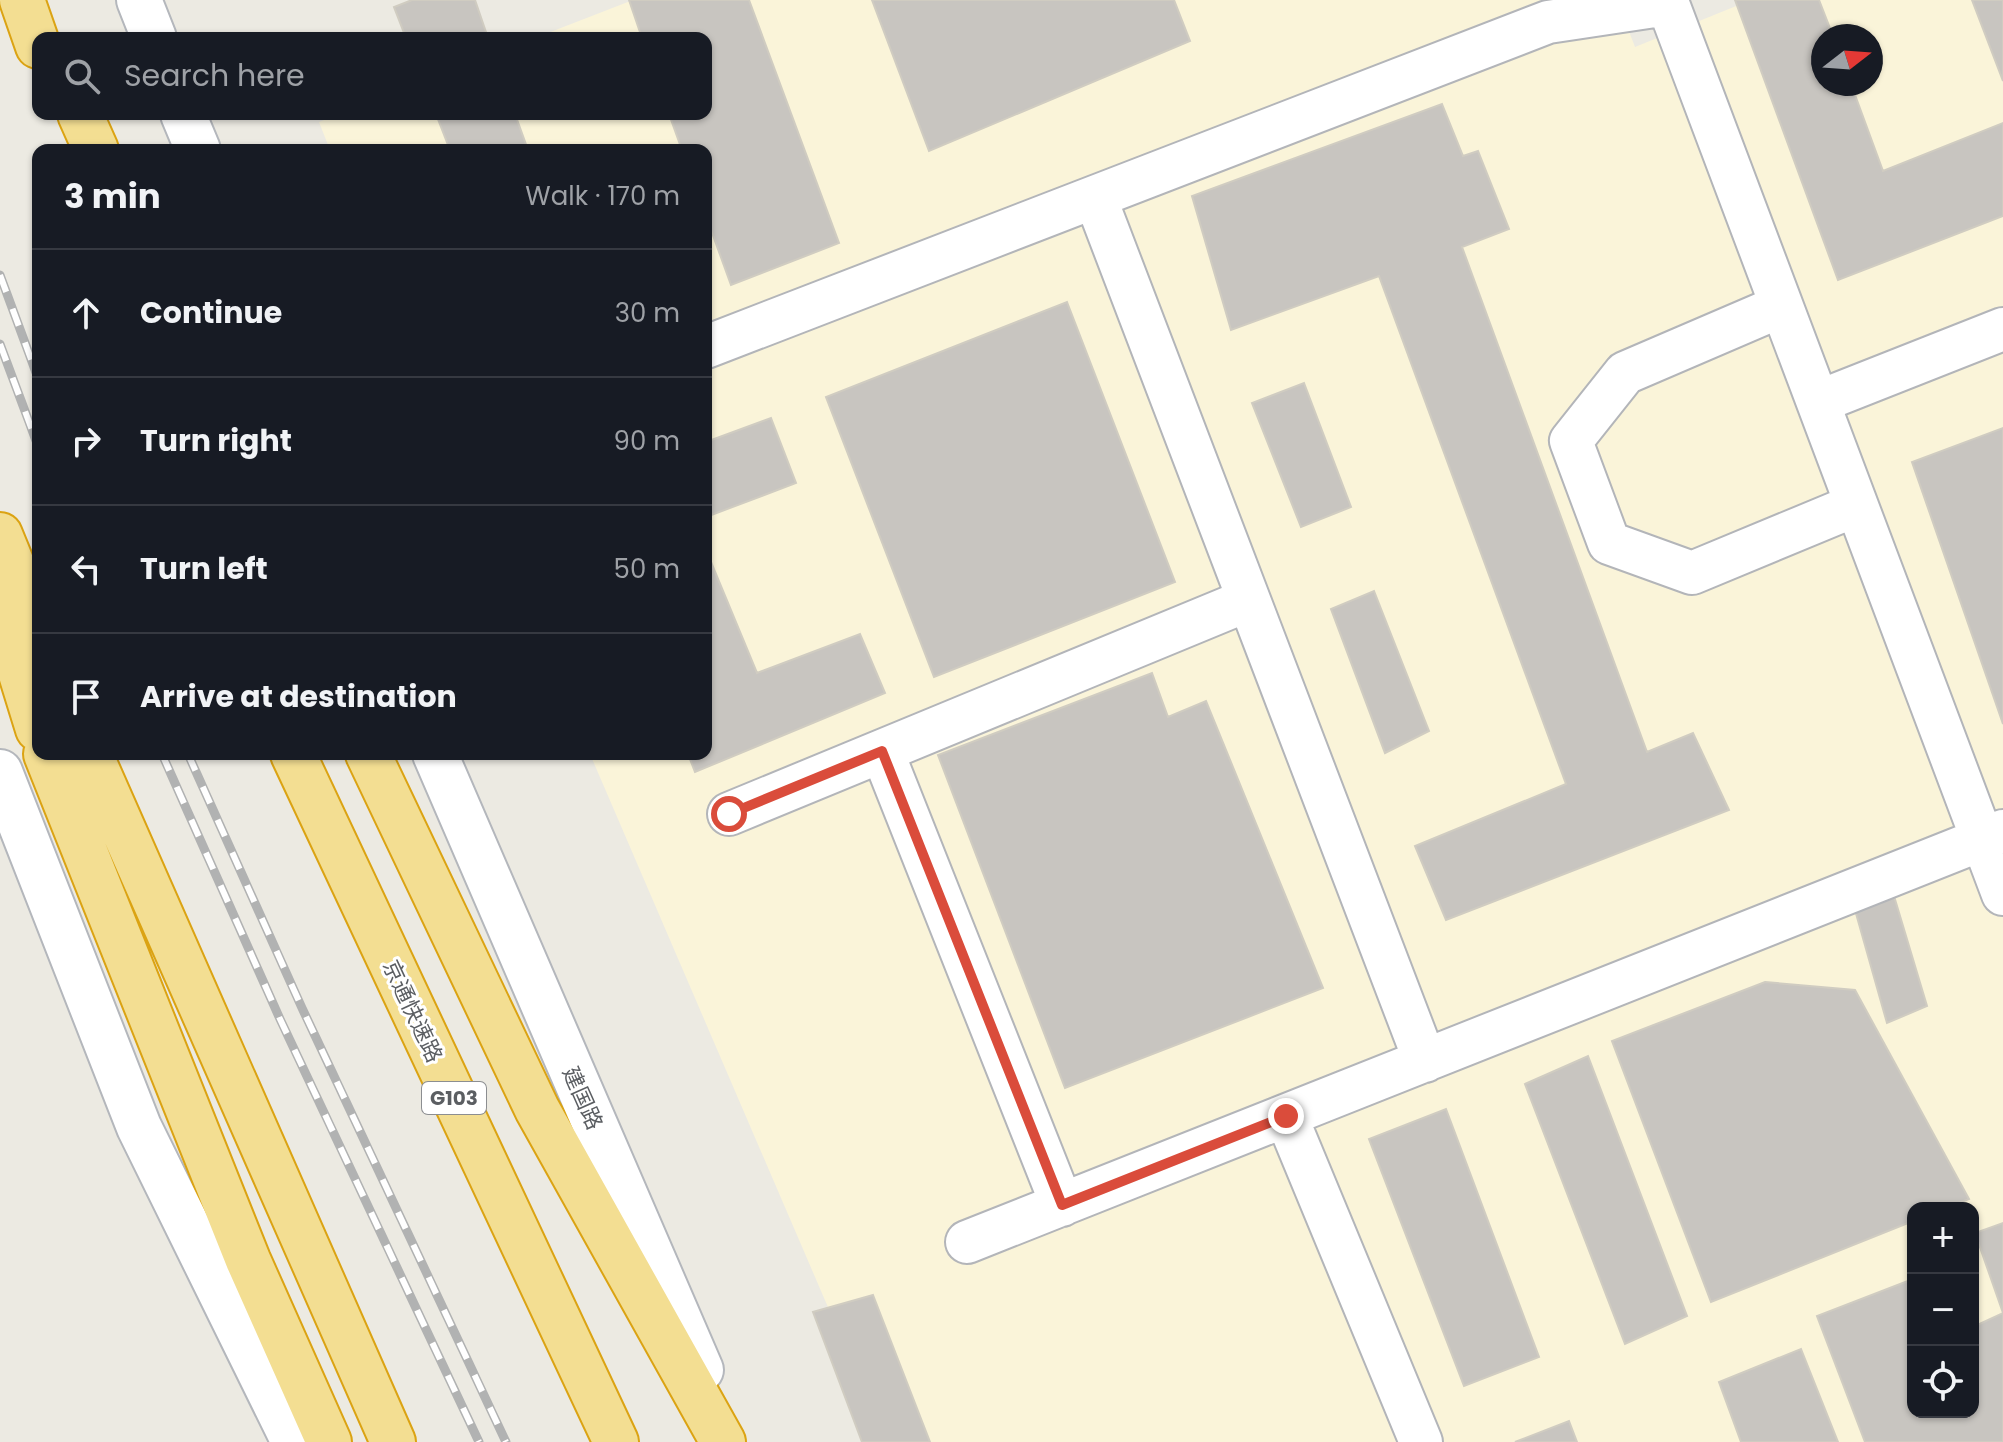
<!DOCTYPE html>
<html lang="en">
<head>
<meta charset="utf-8">
<style>
  :root { --surface:#171b24; --page:#242831; --text:#f1f3f6; --muted:#9ea1a6; --line:#363941 }
  body { margin:0; font-family:Poppins,"Noto Sans SC",sans-serif; background:var(--page); color:var(--text) }
  .controls { position:absolute; right:24px; bottom:24px; display:grid; overflow:hidden; border-radius:16px; box-shadow:0 2px 6px #0004 }
  .controls button { width:72px; height:72px; display:grid; place-items:center; padding:0; border:0; border-bottom:2px solid var(--line); background:var(--surface); color:var(--text); font:40px sans-serif }
  .compass { position:absolute; left:1811px; top:24px; width:72px; height:72px; border-radius:50%; background:var(--surface); box-shadow:0 2px 6px #0004; rotate:73deg }
  .stop { position:absolute; width:24px; height:24px; margin:-18px; border:6px solid #da4c3b; border-radius:50%; background:#fff }
  .stop.end { background:#da4c3b; border-color:#fff; box-shadow:0 2px 8px #0008 }
  .list { margin:0; padding:0; list-style:none }
  h2 { display:flex; justify-content:space-between; align-items:center; height:104px; margin:0; padding:0 32px; font-size:34px }
  h2 small { font-size:26px; font-weight:400; color:var(--muted) }
  .list li { display:grid; grid-template-columns:52px 1fr auto; gap:24px; align-items:center; box-sizing:border-box; height:128px; padding:0 32px; border-top:2px solid var(--line) }
  .list b { display:block; font-size:30px; white-space:nowrap }
  .list em { font-size:26px; font-style:normal; color:var(--muted) }
  .icon { flex:none; width:44px; height:44px; fill:none; stroke:currentColor; stroke-width:2; stroke-linecap:round; stroke-linejoin:round }
  .map { position:relative; flex:none; width:2003px; height:1442px; overflow:hidden }
  .search { position:absolute; background:var(--surface); box-shadow:0 2px 6px #0004; left:32px; top:32px; width:680px; height:88px; display:flex; align-items:center; gap:20px; box-sizing:border-box; padding:0 28px; border-radius:16px; color:var(--muted); font-size:30px }
  .panel { position:absolute; background:var(--surface); box-shadow:0 2px 6px #0004; left:32px; top:144px; width:680px; height:616px; border-radius:16px }
  .map>svg:first-child { display:block }
  .commercial { fill:#faf4d9; fill-rule:evenodd }
  .building { fill:#c8c5c0; stroke:#d0ccc1; stroke-width:2 }
  .lines { fill:none; stroke-linecap:round; stroke-linejoin:round }
  .minor-casing { stroke:#b3b5b9; stroke-width:46 }
  .secondary-casing { stroke:#b4b7bc; stroke-width:48 }
  .motorway-casing { stroke:#dba313; stroke-width:48 }
  .minor { stroke:#fff; stroke-width:42 }
  .secondary { stroke:#fff; stroke-width:44 }
  .motorway { stroke:#f3de92; stroke-width:44 }
  .rail-casing { stroke:#b1b2b2; stroke-width:9 }
  .rail { stroke:#fff; stroke-width:6; stroke-dasharray:18; stroke-linecap:butt }
  .route { stroke:#da4c3b; stroke-width:10 }
  .labels { text-anchor:middle; stroke-width:6; stroke-linejoin:round; paint-order:stroke }
  .shield { fill:#fff; stroke:#8c8e91; stroke-width:2 }
  .shield-label { font-size:20px; font-weight:bold; fill:#5b5e62 }
  .street-label { font-size:22px; fill:#5b5e62; stroke:#fff }
</style>
</head>
<body>
<div class="map">
<svg width="2003" height="1442" viewBox="0 0 2003 1442">
  <rect width="100%" height="100%" fill="#eceae2"/>
  <path class="commercial" d="M633,0H1617L1635,47L1751,0H2003V1442H886L590,754H706V150H330L319,122L339,114H706V38H535ZM1823,36H1871V84H1823ZM1913,1208H1973V1412H1913Z"/>
  <path class="building" d="M412,0H475L488,38H406L394,7Z
    M629,0H749L839,243L731,285L706,216V150H682L669,114H706V38H642Z
    M872,0H1174L1190,41L929,151Z
    M1735,0H1819L1833,36H1823V84H1851L1883,171L2003,123V216L1838,280Z
    M1972,0H2003V81Z
    M1442,104L1463,156L1478,151L1509,229L1462,247L1647,752L1693,733L1729,810L1446,920L1415,846L1566,784L1379,276L1231,330L1192,196Z
    M436,114H515L528,150H450Z
    M1067,302L1175,582L934,677L826,397Z
    M1304,383L1351,507L1301,527L1252,403Z
    M771,418L796,483L706,517V442Z
    M2003,428V724L1912,462Z
    M706,550L757,673L860,634L885,693L695,772L688,754H706Z
    M1374,591L1429,731L1385,753L1331,609Z
    M1152,673L1168,717L1206,701L1323,988L1065,1088L938,755Z
    M1894,896L1927,1006L1887,1023L1855,910Z
    M1765,982L1855,990L1969,1199L1946,1208H1913V1221L1711,1302L1612,1041Z
    M1588,1056L1687,1316L1625,1344L1525,1084Z
    M1446,1109L1539,1357L1464,1386L1369,1139Z
    M2003,1223V1313L1975,1233Z
    M1913,1279V1412H1973V1327L2003,1313V1442H1865L1817,1316Z
    M873,1295L930,1442H862L813,1312Z
    M1801,1349L1838,1442H1741L1719,1382Z
    M1569,1421L1577,1442H1515Z"/>
  <g class="lines">
    <g class="minor-casing">
      <path id="minor" d="M1095,197L1425,1061
        M1781,306L1625,373L1571,441L1609,543L1692,573L1856,505
        M706,347L1548,22L1668,4L2003,894
        M1818,402L2003,329
        M882,751L1062,1205
        M729,814L1248,600
        M1286,1116L1421,1442
        M967,1242L2003,831"/>
    </g>
    <g class="secondary-casing">
      <path id="secondary" d="M139,0L154,38
        M183,114L198,150
        M435,754L701,1370
        M0,772L139,1127L294,1442"/>
    </g>
    <g class="motorway-casing">
      <path id="motorway" d="M22,0L38,46
        M80,114L96,150
        M0,535L38,628
        M0,606L38,729
        M46,754L248,1260L329,1442
        M90,754L393,1442
        M293,754L616,1442
        M368,754L537,1109L723,1442"/>
    </g>
    <use href="#minor" class="minor"/>
    <use href="#secondary" class="secondary"/>
    <use href="#motorway" class="motorway"/>
    <g class="rail-casing">
      <path id="rail" d="M0,275L38,378
        M0,344L38,446
        M162,754L280,1019L479,1442
        M188,754L302,1008L506,1442"/>
    </g>
    <use href="#rail" class="rail"/>
  </g>
  <g class="lines">
    <path class="route" d="M729,814L882,751L1062,1205L1286,1116"/>
  </g>
  <g class="labels">
    <rect class="shield" x="422" y="1082" width="64" height="32" rx="6"/>
    <g class="shield-label">
      <text x="454" y="1105">G103</text>
    </g>
    <g class="street-label">
      <text transform="translate(413 1011) rotate(65)" y="8">京通快速路</text>
      <text transform="translate(583 1098) rotate(66)" y="8">建国路</text>
    </g>
  </g>
</svg>
<div class="controls">
<button>+</button>
<button>−</button>
<button><svg class="icon" aria-label="locate" viewBox="0 0 24 24"><circle cx="12" cy="12" r="6"/><path d="M12 2v4M12 18v4M2 12h4M18 12h4"/></svg></button>
</div>
<svg class="compass" viewBox="-18 -18 36 36"><path d="M0-13l5 13h-10z" fill="#e53935"/><path d="M0 13l5-13h-10z" fill="#9ea1a6"/></svg>
<div class="stop" style="left:729px;top:814px"></div>
<div class="stop end" style="left:1286px;top:1116px"></div>
<div class="search"><svg class="icon" aria-label="search" viewBox="0 0 24 24"><circle cx="10" cy="10" r="6"/><path d="M15 15l6 6"/></svg>Search here</div>
<section class="panel">
<h2>3 min<small>Walk · 170 m</small></h2>
<ul class="list">
<li><svg class="icon" aria-label="ahead" viewBox="0 0 24 24"><path d="M12 20V5M6 11l6-6 6 6"/></svg><div><b>Continue</b></div><em>30 m</em></li>
<li><svg class="icon" aria-label="right" viewBox="0 0 24 24"><path d="M7 20v-9h11M14 6l5 5-5 5"/></svg><div><b>Turn right</b></div><em>90 m</em></li>
<li><svg class="icon" aria-label="left" viewBox="0 0 24 24"><path d="M17 20v-9H6M10 6l-5 5 5 5"/></svg><div><b>Turn left</b></div><em>50 m</em></li>
<li><svg class="icon" aria-label="arrive" viewBox="0 0 24 24"><path d="M6 21V4h12l-3 4 3 4H6"/></svg><div><b>Arrive at destination</b></div></li>
</ul>
</section>
</div>
</body>
</html>
